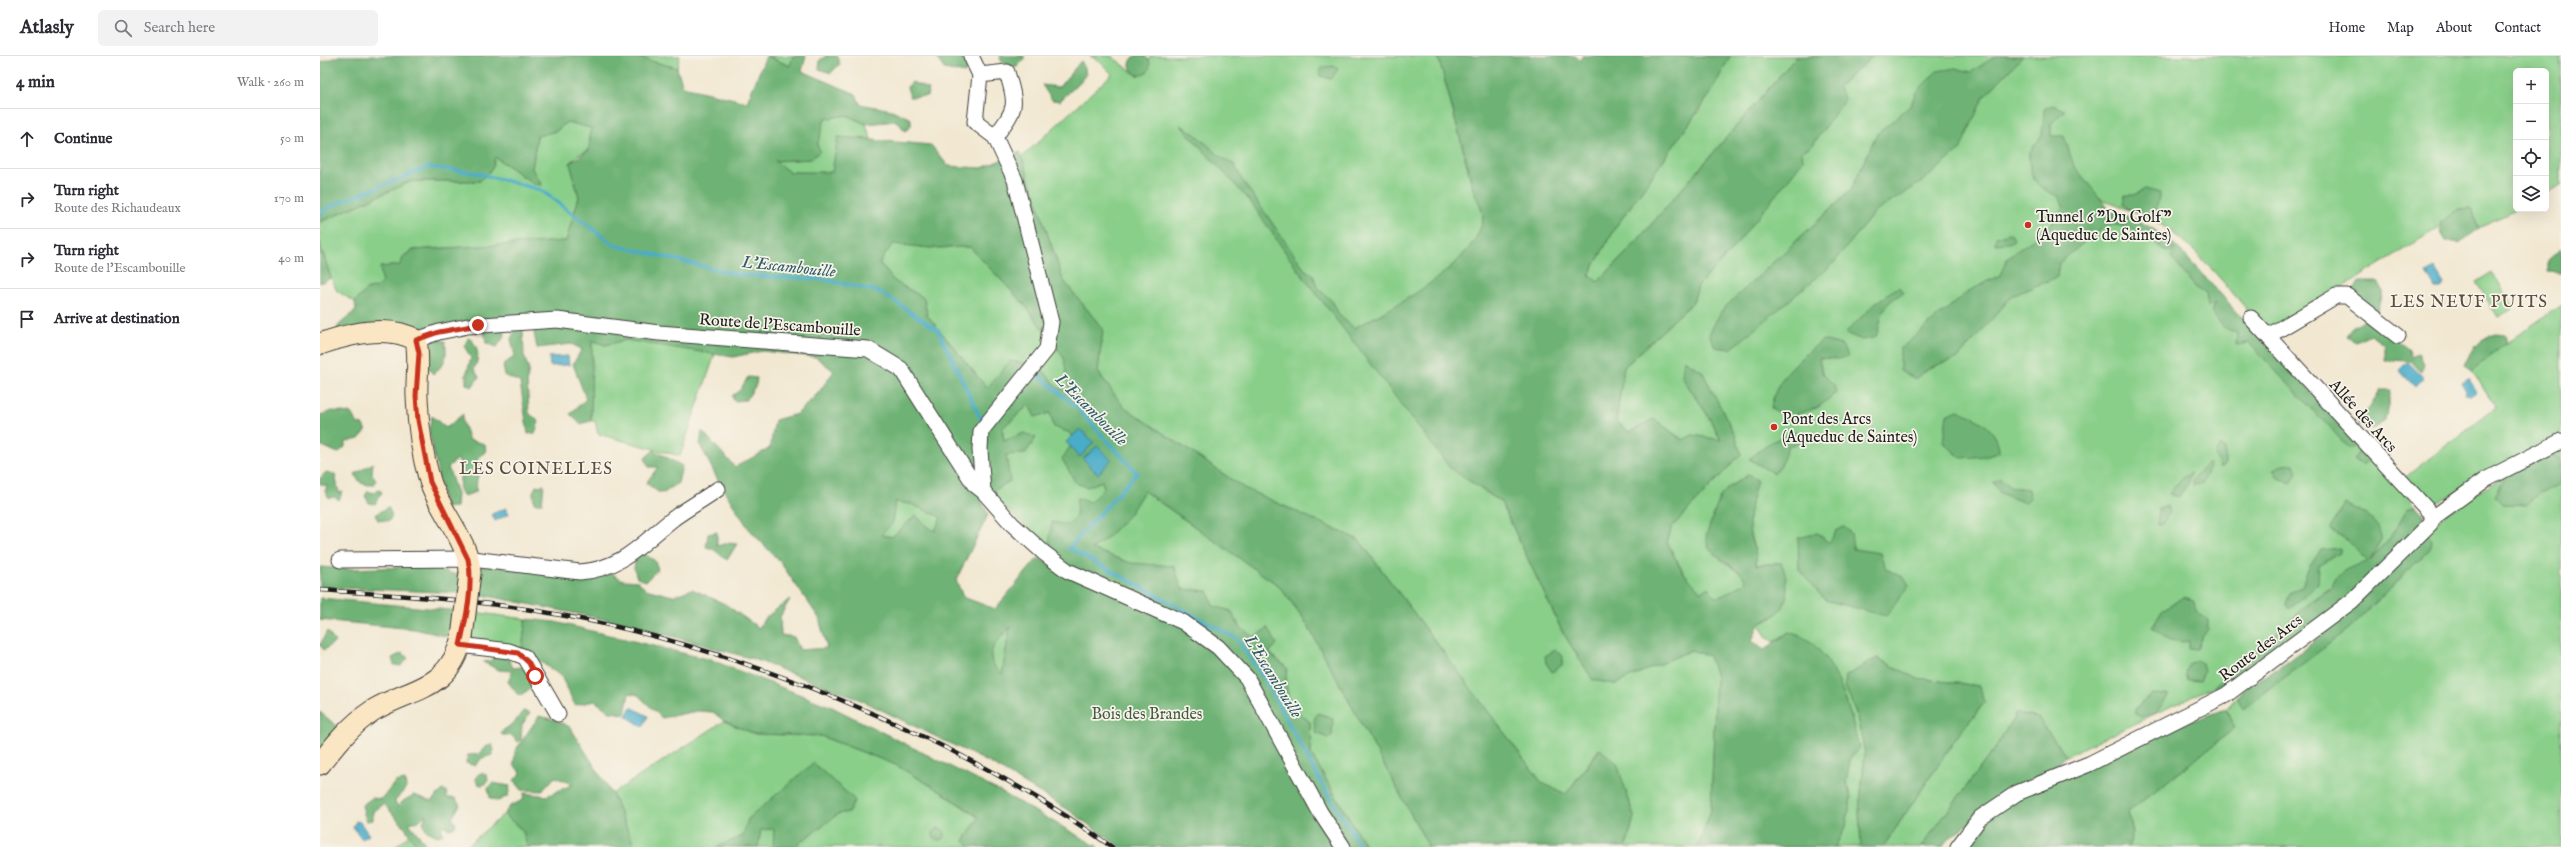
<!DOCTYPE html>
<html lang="en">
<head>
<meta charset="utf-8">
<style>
  :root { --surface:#fff; --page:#f2f2f3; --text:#2b2b33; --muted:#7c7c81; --line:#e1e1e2 }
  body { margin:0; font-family:"IM FELL English",serif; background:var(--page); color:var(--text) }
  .controls { position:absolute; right:12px; top:12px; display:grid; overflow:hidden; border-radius:6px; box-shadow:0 4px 16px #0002 }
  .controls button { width:36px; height:36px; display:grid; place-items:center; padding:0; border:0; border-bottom:1px solid var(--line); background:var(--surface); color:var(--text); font:20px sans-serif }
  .stop { position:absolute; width:12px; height:12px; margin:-9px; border:3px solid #c8321e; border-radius:50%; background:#fff }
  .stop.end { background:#c8321e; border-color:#fff; box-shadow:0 1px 4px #0008 }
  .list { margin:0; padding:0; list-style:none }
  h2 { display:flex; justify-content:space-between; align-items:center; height:52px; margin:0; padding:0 16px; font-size:17px }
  h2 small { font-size:13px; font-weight:400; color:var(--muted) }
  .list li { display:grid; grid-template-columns:26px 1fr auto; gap:12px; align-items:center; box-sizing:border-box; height:60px; padding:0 16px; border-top:1px solid var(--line) }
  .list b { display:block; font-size:15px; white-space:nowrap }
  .list p { margin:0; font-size:13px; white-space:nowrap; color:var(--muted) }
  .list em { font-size:13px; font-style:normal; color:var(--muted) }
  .icon { flex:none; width:22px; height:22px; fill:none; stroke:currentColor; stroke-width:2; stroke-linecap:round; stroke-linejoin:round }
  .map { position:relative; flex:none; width:2241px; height:791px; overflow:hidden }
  header { display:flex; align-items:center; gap:24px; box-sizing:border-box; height:56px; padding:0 20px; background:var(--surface); border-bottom:1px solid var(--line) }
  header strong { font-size:19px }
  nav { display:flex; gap:22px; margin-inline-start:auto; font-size:14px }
  .search { width:280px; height:36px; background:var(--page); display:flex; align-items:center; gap:10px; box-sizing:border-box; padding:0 14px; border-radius:6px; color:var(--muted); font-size:15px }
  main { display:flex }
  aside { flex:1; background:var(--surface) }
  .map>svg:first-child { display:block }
  .green { fill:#89cf89; stroke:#527652 }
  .forest { fill:#6eb275; stroke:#456748; fill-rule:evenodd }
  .water { fill:#49acc9; stroke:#326472 }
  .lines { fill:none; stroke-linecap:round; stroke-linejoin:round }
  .stream { stroke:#49acc9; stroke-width:3.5 }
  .street-casing { stroke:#3c3b37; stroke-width:17 }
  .secondary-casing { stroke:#3c3b37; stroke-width:23 }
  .street { stroke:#fff; stroke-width:15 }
  .secondary { stroke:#fbe6c3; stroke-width:21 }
  .rail-casing { stroke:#1c1c1c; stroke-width:4.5 }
  .rail { stroke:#f7f3e8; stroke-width:3; stroke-dasharray:9; stroke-linecap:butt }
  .secondary-bridge-casing { stroke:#3c3b37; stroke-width:23; stroke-linecap:butt }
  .secondary-bridge { stroke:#fbe6c3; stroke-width:21 }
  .route { stroke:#c8321e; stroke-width:5 }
  .poi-dot { fill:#c8321e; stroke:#f7f3e8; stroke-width:1.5 }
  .labels { text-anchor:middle; stroke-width:3.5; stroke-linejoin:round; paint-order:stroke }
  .poi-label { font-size:16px; fill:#1c1c1c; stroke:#f7f3e8; text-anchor:start }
  .street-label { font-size:16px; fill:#1c1c1c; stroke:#f7f3e8 }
  .park-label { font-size:16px; fill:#425b42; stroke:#f7f3e8 }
  .water-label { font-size:17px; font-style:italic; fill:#305d6a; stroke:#f7f3e8 }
  .neighbourhood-label { font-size:17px; letter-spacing:1px; fill:#5b4c3c; stroke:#f7f3e8 }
</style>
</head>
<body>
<header>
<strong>Atlasly</strong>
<div class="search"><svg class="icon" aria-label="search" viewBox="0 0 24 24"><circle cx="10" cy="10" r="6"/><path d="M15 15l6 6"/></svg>Search here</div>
<nav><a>Home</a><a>Map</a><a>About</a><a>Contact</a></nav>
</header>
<main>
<aside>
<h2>4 min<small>Walk · 260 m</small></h2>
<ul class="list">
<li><svg class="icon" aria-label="ahead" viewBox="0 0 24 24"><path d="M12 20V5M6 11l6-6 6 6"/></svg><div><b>Continue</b></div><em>50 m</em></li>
<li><svg class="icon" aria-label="right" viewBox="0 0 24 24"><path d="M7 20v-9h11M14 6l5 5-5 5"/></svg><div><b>Turn right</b><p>Route des Richaudeaux</p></div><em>170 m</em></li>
<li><svg class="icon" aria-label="right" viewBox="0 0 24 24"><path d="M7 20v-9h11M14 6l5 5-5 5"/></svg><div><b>Turn right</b><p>Route de l'Escambouille</p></div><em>40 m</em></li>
<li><svg class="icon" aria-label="arrive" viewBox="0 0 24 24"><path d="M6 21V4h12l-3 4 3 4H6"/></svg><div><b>Arrive at destination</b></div></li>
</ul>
</aside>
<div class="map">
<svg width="2241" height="791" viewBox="0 0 2241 791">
  <rect width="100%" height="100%" fill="#f7f3e8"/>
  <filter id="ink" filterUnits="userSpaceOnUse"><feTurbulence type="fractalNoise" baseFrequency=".025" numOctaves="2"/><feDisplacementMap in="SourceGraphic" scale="8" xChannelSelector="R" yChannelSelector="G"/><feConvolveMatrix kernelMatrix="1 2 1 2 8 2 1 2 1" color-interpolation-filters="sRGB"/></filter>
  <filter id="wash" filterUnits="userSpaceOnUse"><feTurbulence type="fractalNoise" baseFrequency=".012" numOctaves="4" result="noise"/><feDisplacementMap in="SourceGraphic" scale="16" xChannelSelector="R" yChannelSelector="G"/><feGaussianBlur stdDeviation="0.9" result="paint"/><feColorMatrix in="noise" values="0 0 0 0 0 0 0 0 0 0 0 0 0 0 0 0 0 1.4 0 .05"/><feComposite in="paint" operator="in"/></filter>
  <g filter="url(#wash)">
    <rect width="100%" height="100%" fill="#f2e8d2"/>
    <path class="green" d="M313,0H360L357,12Z
      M447,0H473L471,10Z
      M770,0H791L818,20L831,0H1118C1130,43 1141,86 1152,129C1154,138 1163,151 1163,161C1159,208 1072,253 1034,272L1130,412L1181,446L1242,575L1273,624L1295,628L1371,594L1389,600L1396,620L1391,754L1378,791H1306L1314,761L1306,735L1279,693L1246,738L1222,727L1039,484L924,432L803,350L778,316L783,273L743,224L702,101L792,18L779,5Z
      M1410,0H1477L1310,193L1278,226L1269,219L1295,172L1391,37Z
      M1553,0H2241V129L2226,137V15H2196V153L2160,172L2151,152L1956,272L1951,273L1938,266C1909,234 1882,197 1846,172C1826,158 1801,153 1780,142L1791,156C1818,161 1836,174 1857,191L2096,450L2087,453L2068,485L2048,506L1986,549L1949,585L1894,630L1746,700L1718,662L1696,658L1675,692L1601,791H1563L1639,678L1665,646L1659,630L1596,622L1557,602L1526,620L1525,630L1536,657L1545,697L1539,756L1541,787L1539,791H1515L1526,770L1531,742L1526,725L1531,700L1539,693C1530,656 1521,614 1492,587C1487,582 1476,579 1469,576L1453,586L1446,580L1439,568L1452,562L1461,507L1436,509C1437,491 1426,476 1428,458C1429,447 1434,435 1437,424L1428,419L1408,432L1400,441V503L1422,518L1427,526C1419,531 1411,537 1402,540C1376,549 1356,503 1347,486L1352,471L1421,398L1364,304L1362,321L1387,358L1401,385L1373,379L1363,384L1334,363L1309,376L1296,366L1304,311L1373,246L1378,230L1410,196L1482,95L1525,43L1518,31Z
      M526,59L546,68L551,83L518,81L512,117L469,116L455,105L491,103L500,95L497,89L505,63Z
      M247,66L271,72L269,94L258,99L250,107L259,141L246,185L93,194L84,200L80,209L57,231L46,234L35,246L17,235L11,222L0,188V166L92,125H160L172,113L175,101L214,128L222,129L212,113L217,80L236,75Z
      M573,187L611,192L650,191L704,248L744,302L750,335L738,332L722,313L712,319L667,332L607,259L604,242L574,225L559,206Z
      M2172,216L2193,249L2191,254L2178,261L2156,226Z
      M2241,249V383L2207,397L2112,449L2082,423L2176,352L2150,312Z
      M272,284L285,289L306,284L395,298L360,400L278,378L275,365H271Z
      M709,349L730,357L734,371L748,376L755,383L767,431L782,425L784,432L747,469L734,497L670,437L686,399L716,382L704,377L684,385L682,372Z
      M2241,389V791H1808L1813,777L1808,756L1915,672L1906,653L1927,630L1969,606L2044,544L2115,467L2141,446Z
      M824,435L959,530L984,563L1109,791H1046L991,698L990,666C969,649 964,639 967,612L949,596L948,573L933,582L919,570L911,555L893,550L888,535L862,533L854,510L811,508L772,493C794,477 809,458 824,435Z
      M574,445L591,448L621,461L615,475L607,471L596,459L572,481L561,479L572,468Z
      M152,556L206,563L202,593L150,585Z
      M690,570L682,618C660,599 675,587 690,570Z
      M404,665L435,678L501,680L576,709L623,737L659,762L644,785L650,791H315L292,738Z
      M184,758L203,775L207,791H146Z
      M92,777L103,791H75Z"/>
    <path class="forest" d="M810 9a10 10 0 1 1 20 0a10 10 0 1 1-20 0Z
      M19,0H313L357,12L363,31L427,46L446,0L470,10L473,0H486L482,15L536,38L540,48L572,54L591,63V70L585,75L577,65L546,68L526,59L505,63L497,89L500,95L491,103L455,105L469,116H512L518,81L611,89L628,110L662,112L700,96L743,224L783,273L778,316L803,350L924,432L1039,484L1222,727L1246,738L1280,693L1297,707L1314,761L1306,791H1109L984,563L959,530L824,435L809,459L788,481L772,493L811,507L854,510L862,533L888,535L893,550L911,555L919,570L933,581L948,572L957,588L949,597L967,612C964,639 969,649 990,666L991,698L1046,791H800L747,753L670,707L543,645L434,603L303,567L153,537L159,510L289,516L303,524L318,525L325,533L353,540L372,533L405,548L439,572L444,563L470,543L460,561L461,579L474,581L480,594L507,592L499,562L460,506L429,473L401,430L380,389L382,375L415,411L450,392L455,364L477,358L499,336L514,315L496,301L442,295L413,301L306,284L285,289L272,284L271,365L260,368L250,358L266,343L253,308L262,293L251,288L217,292L211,261L96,277L16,278L18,270L36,254L35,246L46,234L57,231L62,226L60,211L80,209L84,200L93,194L246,185L259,141L250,107L269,94L271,72L247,66L236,75L217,80L212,113L222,129L214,128L175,101L172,113L160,125H92L0,166V7ZM573,188L611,192L650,191L704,248L744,302L749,335L738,332L722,313L713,319L705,307L690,305L667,332L607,259L604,242L574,225L559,207ZM709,349L715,361L730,357L734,371L748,376L755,383L742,403L756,427L767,431L782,425L784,432L770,446L757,442L756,460L747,469L732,466L729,488L742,515L718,502L675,553L643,541L636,524L668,459L661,443L690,425L686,399L705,398L716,382L704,377L684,385L682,372ZM575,446L591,448L621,461L615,475L607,471L596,459L572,481L561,479L572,468ZM690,571L682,618C660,599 675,588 690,571Z
      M506,0H517L520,8L511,17L499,13L500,4Z
      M644,0L648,9L645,17L624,13L616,1Z
      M680,0H704V4L697,10L691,11L681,5Z
      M1118,0H1255L1261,5L1262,0H1410L1391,37L1295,172L1269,219L1278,226L1310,193L1477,0H1553L1518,31L1525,43L1492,90L1482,95L1483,104L1475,115L1410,196L1378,230L1373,246L1304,311L1296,365L1309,376L1334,363L1362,384L1373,379L1401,384L1387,358L1362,321L1364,304L1382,315L1416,381L1421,398L1352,471L1347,486L1362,515L1381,536L1388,531L1395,541L1402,540L1426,526L1422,518L1389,493L1386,480L1400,441L1408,432L1428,419L1437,424C1432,444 1427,459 1430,479C1432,492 1437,494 1436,509L1461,507C1467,517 1469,537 1464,549C1460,558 1447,564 1439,568L1432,585L1444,594L1469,576C1476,579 1487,582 1492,587C1521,614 1530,656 1539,693L1531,700L1526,725L1531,742L1526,770L1515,791H1378L1391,754L1396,620L1389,600L1371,594L1295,628L1273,624L1242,575L1181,446L1130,412L975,210L930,145L860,69C883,80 893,99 915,109L922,124L985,214L993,218L997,231L1013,246L1019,259L1034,272C1071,253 1159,207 1163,161C1163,151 1154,138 1152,129C1142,86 1130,43 1118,0Z
      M1676,0H1703L1663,42L1640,94L1603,125L1554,157L1513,208L1411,293L1395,291L1389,278L1402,254L1531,134L1556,79L1591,49L1596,36L1617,15L1636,12L1651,16Z
      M761,5L765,12L766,20L740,45L732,44L722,29L739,31Z
      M1014,10L1018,13L1011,23L1000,20L999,17L1003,11Z
      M592,26L609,33L607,40L590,41L587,31Z
      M1732,49L1745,54L1731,68V80H1744L1754,110L1791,156C1818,161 1836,174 1857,191L2038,387L2030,393L1929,287L1916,289L1917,277L1904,272L1892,257L1895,247L1888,251L1886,238L1875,231L1851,201L1855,193L1847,196C1831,185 1809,165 1788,170C1780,172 1748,200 1739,207L1737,221L1692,240L1638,302L1609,312L1595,323L1580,314V293L1647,236L1680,219L1688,201L1727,174L1744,151L1738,140C1714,131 1709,121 1709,97L1722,79L1724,53Z
      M1825,133L1840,137L1834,162L1806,152L1803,147L1805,139H1814Z
      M2151,152L2160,172L2139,187L2126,185L2120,175L2121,166L2138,153Z
      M1689,177L1692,178L1694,184L1688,187L1675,188L1676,181Z
      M0,188L11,222L0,227Z
      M2241,193V217L2228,216V204Z
      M2039,226H2058L2063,236L2056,257L2061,272L2088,293L2091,301L2099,297L2104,308L2101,316L2091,305L2065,304V289L2050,279L2036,286L2027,281L2033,271L2044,265L2032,238Z
      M1579,231L1583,237C1559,250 1564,258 1556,281L1542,284L1525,277C1543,261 1557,242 1579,231Z
      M183,270L185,279L177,291L166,287L164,274Z
      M197,270L203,273L204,300L209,314L207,324L209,357L219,366L215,377L208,378L200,326L185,320L183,309L195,300L191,283Z
      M2175,278L2184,279L2186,287L2152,316L2145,310C2150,293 2158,283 2175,278Z
      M149,281C159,291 160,301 154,313L159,321L152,331L146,328V319L151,302L144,290Z
      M114,283L125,285C128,302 125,308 113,318L107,310L106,294Z
      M1502,284L1522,289L1528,300L1519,303L1499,302L1502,317L1514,329L1516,337L1497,352L1467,361L1451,352C1456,319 1479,305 1502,284Z
      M428,321L437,322L436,329L426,344L414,345L412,340L420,334Z
      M2060,334H2071L2065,364L2052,373L2038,369L2037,362L2049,353Z
      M1638,354C1657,362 1679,373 1679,396L1668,400L1641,402L1623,386L1627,359Z
      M12,355L31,357L37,367L43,369L46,375L39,383L25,386V391L18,397L0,389V359Z
      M143,358L142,365L149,384L165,388L166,395L157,403L161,411L157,423L156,436L144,440L139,434L141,411L138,403L128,411L137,438L136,451L125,452L109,374L112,360L126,372Z
      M1475,376L1484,379L1481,387L1468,390L1461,409L1454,418L1429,403L1451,386Z
      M1900,390L1905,393V408L1900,412L1895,398Z
      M2042,391L2052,402L2042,409L2034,403Z
      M334,394L362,410L358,427L344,437L338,436L326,427L338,411H329L325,402Z
      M2224,395L2241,403V427L2237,431L2220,436L2207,449L2183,448L2175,440L2188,416Z
      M53,407L52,418L56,424L54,429C43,429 39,428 35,418Z
      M1888,407L1890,411L1883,427L1873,430V423Z
      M1974,408L1977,416L1971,427L1958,422L1953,413L1963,409Z
      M6,416L15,418L19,437L23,435L19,444L15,441L9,442L5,435L7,430L0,428V422Z
      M1871,417L1869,426L1859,441L1849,438L1860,424Z
      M1681,422L1690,431L1708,433L1710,442L1705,447L1680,437L1673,426Z
      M224,429L222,447H214L213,436L216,430Z
      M58,433L62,436L55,448L49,447L45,440L48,435L54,437Z
      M2025,448C2044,457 2058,463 2062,484L2050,504L2068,485L2087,453L2096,450L2104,458L2105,466L2032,545L1895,639L1894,630L1949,585L1986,549L2012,532C2015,515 2033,510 2048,506L2025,483L2010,473Z
      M1847,450L1849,457L1842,468L1837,469L1839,453Z
      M68,451L72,459L69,465L58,464L55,459Z
      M1524,471L1531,477L1533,493L1560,497L1566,513L1585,522L1589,530L1566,560L1505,544L1479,514L1478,482L1498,477L1509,487L1516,475Z
      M397,476V490L408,487L417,488L407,504L393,493L386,491L388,478Z
      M2108,477L2111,483L2110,493L2030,572L1923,653L1917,641C1932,625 1952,618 1969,605C2020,567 2064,523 2108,477Z
      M2020,492V497L1999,510L1998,527L1969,553L1966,548L1970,537L1982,530L1989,511L2001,494Z
      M325,498L335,505L338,513L326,525L317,522L314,512L316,500Z
      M121,510L129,517L145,519L143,537L0,531V511L28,513Z
      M1864,541L1873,544L1878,557L1888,564V573L1881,583L1877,593L1869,592V585C1854,588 1844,582 1832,571L1842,554Z
      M0,542L140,555L137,579L130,581L94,573L0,564Z
      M206,563L235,566L391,604L512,651L679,735L778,791H650L644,785L659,761L623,737L576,709L501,680L435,678L404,665L393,656L377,655L342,662L318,639L309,637L305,658L290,656L275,645L255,649L241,620L202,593Z
      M7,575L15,586L4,594L0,589Z
      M1235,594L1243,600L1242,609L1232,616L1226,607L1225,600Z
      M82,597L88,602L81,610L74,609L72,602Z
      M178,597L188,601L193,612L202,611L207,616V622L213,631L199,640L188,626L192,615L179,614L163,606L170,605Z
      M1557,602L1596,622L1659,630L1665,646L1639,678L1563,791H1539L1541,787L1539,756L1545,697L1536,657L1525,630L1526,620Z
      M1876,604L1882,607L1884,616L1880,625L1868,624L1866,617L1869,608Z
      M1832,638L1849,639L1836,657L1821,661L1815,658V653Z
      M1906,653L1915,672L1808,756L1813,777L1808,791H1634L1676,747L1627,784L1622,791H1601L1675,692L1696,658L1718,662L1746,700L1718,730L1847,674Z
      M203,655L210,657L202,669L201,684L198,686L191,679H182L181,676L195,666Z
      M0,656L20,673L0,701Z
      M997,657L1013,662L1012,680L1008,682L996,677L994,665Z
      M219,660L235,664L250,671L292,738L315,791H207L203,775L184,758L190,750L203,744L204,737L227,740L253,728L235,721L222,735L202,734L194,724L201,717L194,709L195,695Z
      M172,688L174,694L172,699L162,702L155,710L146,707L148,699L159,698L166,690Z
      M493,707L535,744L529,756L518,758L474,791H453L454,773L441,774L438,791H396L423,780L428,763Z
      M156 723a6 6 0 1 1 12 0a6 6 0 1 1-12 0Z
      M85,724L86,732L75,745L78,751L83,745L94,739L111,745L123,734L127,735V742H135L140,749L132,762L136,767L134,772L128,773L125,769L121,772L123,778L118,780L107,775L103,767L106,758L99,765L89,767L108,791H98L85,772L64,748L53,756V764L46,765L42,749L52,742L62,743L75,726Z
      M172,727L190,730L188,740L178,745L170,742L168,732Z
      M613 778a6 6 0 1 1 12 0a6 6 0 1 1-12 0Z"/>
    <path class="water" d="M2114,212L2124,228L2121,233H2115L2106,217Z
      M248,300L249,309L230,310L229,301Z
      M2088,306L2104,322L2095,331L2079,314Z
      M2148,322L2156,336L2150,340L2145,339L2146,335L2141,326Z
      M760,373L774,386L760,401L746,386Z
      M777,390L791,404L778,418L763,403Z
      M186,452L189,458L175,465L172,458Z
      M311,651L328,660L323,671L306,660Z
      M36,765L40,766L49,779L42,783L33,771Z"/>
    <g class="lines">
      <path class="stream" d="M0,158L11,150L108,111L157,117L221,134L294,189L420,219L501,223L560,236L618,274L661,363L665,360
        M710,324L718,318L758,353L817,417L749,492L916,582L945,624L1003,730L1041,791"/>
    </g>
  </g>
  <g filter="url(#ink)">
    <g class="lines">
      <g class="street-casing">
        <path id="street" d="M651,0L660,19L655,66L675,81C697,51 697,51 687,16L660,19
          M1931,262L2114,461
          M1948,280L2016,240H2027L2078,280
          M96,284L119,276L148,270L237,264L339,277L548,293L581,313L654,428L663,435L692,468L724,497L748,515L863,566L898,591L927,622L1000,756L1023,791
          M663,435L660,394L661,375L727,293L731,266L695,124L675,81
          M20,504L152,503L260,516C303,513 323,486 354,462C368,452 384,443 398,433
          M140,589L189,595L205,601L238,658
          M1638,791L1660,762L1697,737L1769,708L1906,639L2032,545L2110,468L2114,461L2165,424L2241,385"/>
      </g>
      <g class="secondary-casing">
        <path id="secondary" d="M0,288C28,278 69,268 96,284C100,303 96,322 97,341C98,369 102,399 110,425C119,454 150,487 150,517
          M0,708C15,689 31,669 52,655C91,631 129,636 142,581"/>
      </g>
      <use href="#street" class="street"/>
      <use href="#secondary" class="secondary"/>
      <g class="rail-casing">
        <path id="rail" d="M0,534C75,539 150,543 224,556C415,589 633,678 792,791"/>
      </g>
      <use href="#rail" class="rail"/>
      <g class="secondary-bridge-casing">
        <path id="secondary-bridge" d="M142,581L150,517"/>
      </g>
      <use href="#secondary-bridge" class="secondary-bridge"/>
    </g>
  </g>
  <g class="lines" filter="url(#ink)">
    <path class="route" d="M158,269L119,276L96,284L99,297L96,340L98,364L110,426L148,503C154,529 146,563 140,589L198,597L209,607L215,620"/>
  </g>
  <g class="poi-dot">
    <circle cx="1708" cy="169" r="4"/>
    <circle cx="1454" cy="371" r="4"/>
  </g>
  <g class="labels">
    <g class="poi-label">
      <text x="1716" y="166">Tunnel 6 "Du Golf"<tspan x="1716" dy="18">(Aqueduc de Saintes)</tspan></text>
      <text x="1462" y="368">Pont des Arcs<tspan x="1462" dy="18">(Aqueduc de Saintes)</tspan></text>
    </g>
    <g class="street-label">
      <text transform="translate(460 268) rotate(4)" y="6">Route de l'Escambouille</text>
      <text transform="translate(2044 359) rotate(48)" y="6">Allée des Arcs</text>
      <text transform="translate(1940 591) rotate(-37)" y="6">Route des Arcs</text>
    </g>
    <g class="park-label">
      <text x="827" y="663">Bois des Brandes</text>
    </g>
    <g class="water-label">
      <text transform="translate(469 210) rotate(6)" y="6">L'Escambouille</text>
      <text transform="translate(772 353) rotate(45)" y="6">L'Escambouille</text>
      <text transform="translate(954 620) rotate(58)" y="6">L'Escambouille</text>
    </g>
    <g class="neighbourhood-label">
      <text x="2149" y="251">LES NEUF PUITS</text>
      <text x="216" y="418">LES COINELLES</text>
    </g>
  </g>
</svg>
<div class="controls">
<button>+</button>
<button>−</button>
<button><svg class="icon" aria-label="locate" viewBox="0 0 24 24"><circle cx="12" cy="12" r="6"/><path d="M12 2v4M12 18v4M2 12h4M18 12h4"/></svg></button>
<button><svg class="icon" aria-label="layers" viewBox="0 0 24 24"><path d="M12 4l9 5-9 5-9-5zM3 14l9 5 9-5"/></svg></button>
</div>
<div class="stop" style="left:215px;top:620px"></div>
<div class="stop end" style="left:158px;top:269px"></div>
</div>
</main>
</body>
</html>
